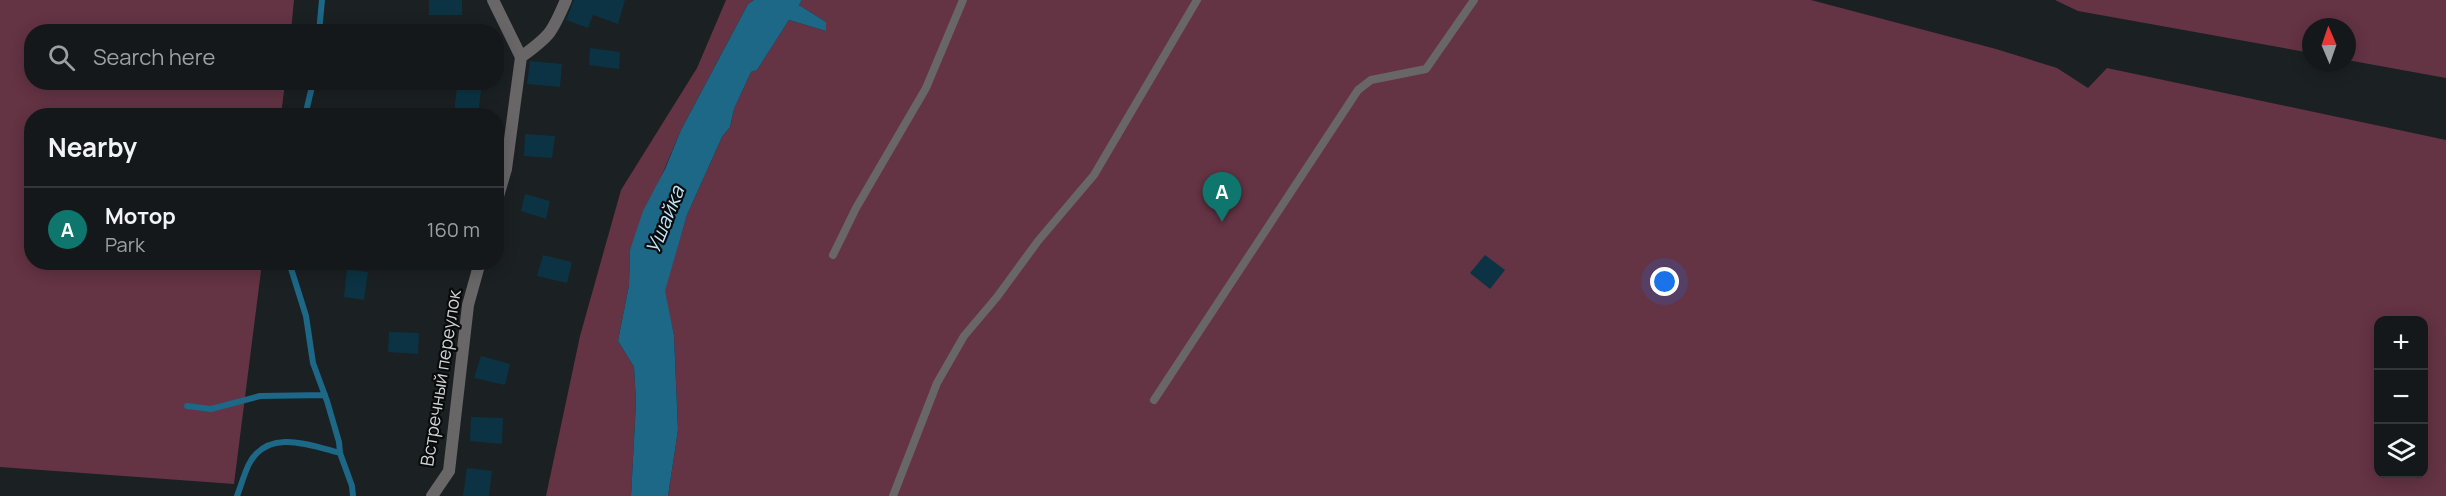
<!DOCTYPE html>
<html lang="en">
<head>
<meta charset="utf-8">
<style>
  :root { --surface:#14181a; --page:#212527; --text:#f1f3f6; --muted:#9da0a2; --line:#333739; --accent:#0f766e }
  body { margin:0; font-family:Manrope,sans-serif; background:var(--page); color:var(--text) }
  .controls { position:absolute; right:18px; bottom:18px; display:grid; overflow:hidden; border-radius:12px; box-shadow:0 3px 15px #0003 }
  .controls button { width:54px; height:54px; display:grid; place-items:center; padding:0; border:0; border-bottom:2px solid var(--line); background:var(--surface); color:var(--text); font:30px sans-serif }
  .compass { position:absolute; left:2302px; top:18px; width:54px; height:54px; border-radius:50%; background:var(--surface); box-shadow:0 3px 15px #0003; rotate:358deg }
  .you { position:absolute; left:1665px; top:282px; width:21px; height:21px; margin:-15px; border:4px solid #fff; border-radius:50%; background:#1a73e8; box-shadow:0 0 0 9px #1a73e833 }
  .badge { display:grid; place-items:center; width:39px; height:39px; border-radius:50%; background:var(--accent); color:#fff; font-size:20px; font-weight:700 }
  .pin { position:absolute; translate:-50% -50px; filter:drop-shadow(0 2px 3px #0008) }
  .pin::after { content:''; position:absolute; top:32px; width:21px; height:18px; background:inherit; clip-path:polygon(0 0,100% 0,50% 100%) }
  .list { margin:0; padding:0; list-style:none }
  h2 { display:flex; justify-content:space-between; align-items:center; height:78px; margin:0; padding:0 24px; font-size:26px }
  h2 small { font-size:20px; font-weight:400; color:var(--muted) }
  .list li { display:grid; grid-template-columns:39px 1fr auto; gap:18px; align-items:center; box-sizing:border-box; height:84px; padding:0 24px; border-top:2px solid var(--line) }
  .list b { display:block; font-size:22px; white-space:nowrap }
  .list p { margin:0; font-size:20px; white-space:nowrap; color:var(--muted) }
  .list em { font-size:20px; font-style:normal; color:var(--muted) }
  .icon { flex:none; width:33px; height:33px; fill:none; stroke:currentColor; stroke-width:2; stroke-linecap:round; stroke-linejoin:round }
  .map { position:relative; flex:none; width:2446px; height:496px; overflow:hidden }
  .search { position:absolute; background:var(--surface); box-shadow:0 3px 15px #0003; left:24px; top:24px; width:480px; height:66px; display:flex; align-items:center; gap:15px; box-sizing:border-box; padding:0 21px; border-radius:24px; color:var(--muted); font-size:22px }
  .panel { position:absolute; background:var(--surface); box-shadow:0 3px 15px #0003; left:24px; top:108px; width:480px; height:162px; border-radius:24px }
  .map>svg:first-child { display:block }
  .green { fill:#643344; fill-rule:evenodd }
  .water { fill:#1d6787 }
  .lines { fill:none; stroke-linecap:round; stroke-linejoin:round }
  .stream { stroke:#1d6787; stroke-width:6 }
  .building { fill:#0c3343 }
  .service { stroke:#696667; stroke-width:8 }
  .minor { stroke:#696667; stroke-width:12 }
  .labels { text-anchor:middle; stroke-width:4.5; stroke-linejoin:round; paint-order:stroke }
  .street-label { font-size:18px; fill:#d0d3d5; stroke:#080a0b }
  .water-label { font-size:20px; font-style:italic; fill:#c0e4f8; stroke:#080a0b }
</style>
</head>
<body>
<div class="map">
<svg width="2446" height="496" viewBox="0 0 2446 496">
  <rect width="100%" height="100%" fill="#1b2023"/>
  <path class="green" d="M0,0H294L291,31L32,32V82L285,83L281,115L32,116V262L262,263L234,484L0,467Z
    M726,0H754L748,4L681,130L630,250L629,285L618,341L634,367L636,402L631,496H546L580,336L621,190L697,68Z
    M802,0H1811L1996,49L2057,68L2088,88L2107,68L2446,140V496H668L678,430L674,335L664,291L687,215L722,137L730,127L734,109L751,72L757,70L789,20L826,31V22L799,5ZM2378,320H2424V474H2378Z
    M2055,0H2446V78L2347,60V27H2311V53L2078,11Z"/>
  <path class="water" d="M754,0H802L799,5L826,22V31L789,20L757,70L751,72L734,109L730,127L722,137L687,215L665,291L674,335L678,430L668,496H631L636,402L634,367L618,341L629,285L630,250L643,211L665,169L681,130L748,4Z"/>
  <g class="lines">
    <path class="stream" d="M319,32L322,0
      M305,116L313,82
      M289,262L306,316L313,363L327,401L339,442L340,453L352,486L353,496
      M187,406L211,409L260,396L325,395
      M237,496C241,486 244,474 249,464C268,428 310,445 340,453"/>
  </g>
  <path class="building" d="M429,0H462V15H429Z
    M574,0H625L618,24L593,15L588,28L566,20Z
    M590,48L620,52L619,69L589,65Z
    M530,61L562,64L560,87L527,84Z
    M457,87L481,90L478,116L454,113Z
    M525,134L555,136L552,158L524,156Z
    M525,194L550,201L546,219L521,211Z
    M543,255L572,262L567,283L537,276Z
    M1485,255L1505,270L1490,289L1470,273Z
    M347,269L368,272L364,300L344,297Z
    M389,332L419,333L418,354L388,352Z
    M481,356L510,364L505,385L474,378Z
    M471,417L503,418L502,444L470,441Z
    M467,468L492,471L489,496H463Z"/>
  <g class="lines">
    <path class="service" d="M833,255L856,208L926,88L963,0
      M1154,400L1358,90L1371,80L1426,69L1474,0
      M893,496L937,383L964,336L997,297L1038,241L1094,175L1197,0"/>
    <path class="minor" d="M493,0L521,57
      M496,203L506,169L521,57C550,36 552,33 566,0
      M432,496L449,471L468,305L480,262"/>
  </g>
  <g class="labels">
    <g class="street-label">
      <text transform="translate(441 378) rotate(-81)" y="6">Встречный переулок</text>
    </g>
    <g class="water-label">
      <text transform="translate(665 220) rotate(-68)" y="7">Ушайка</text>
    </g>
  </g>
</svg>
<div class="controls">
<button>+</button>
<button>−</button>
<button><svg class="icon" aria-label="layers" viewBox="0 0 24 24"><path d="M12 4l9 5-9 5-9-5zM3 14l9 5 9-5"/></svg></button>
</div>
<svg class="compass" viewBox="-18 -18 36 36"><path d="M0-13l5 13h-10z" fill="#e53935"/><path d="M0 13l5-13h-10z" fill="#9da0a2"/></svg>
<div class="you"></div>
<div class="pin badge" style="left:1222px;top:222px">A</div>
<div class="search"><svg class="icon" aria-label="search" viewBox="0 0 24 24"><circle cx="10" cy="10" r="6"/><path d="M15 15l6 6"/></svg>Search here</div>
<section class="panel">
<h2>Nearby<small></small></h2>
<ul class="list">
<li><span class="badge">A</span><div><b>Мотор</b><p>Park</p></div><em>160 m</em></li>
</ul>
</section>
</div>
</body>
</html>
